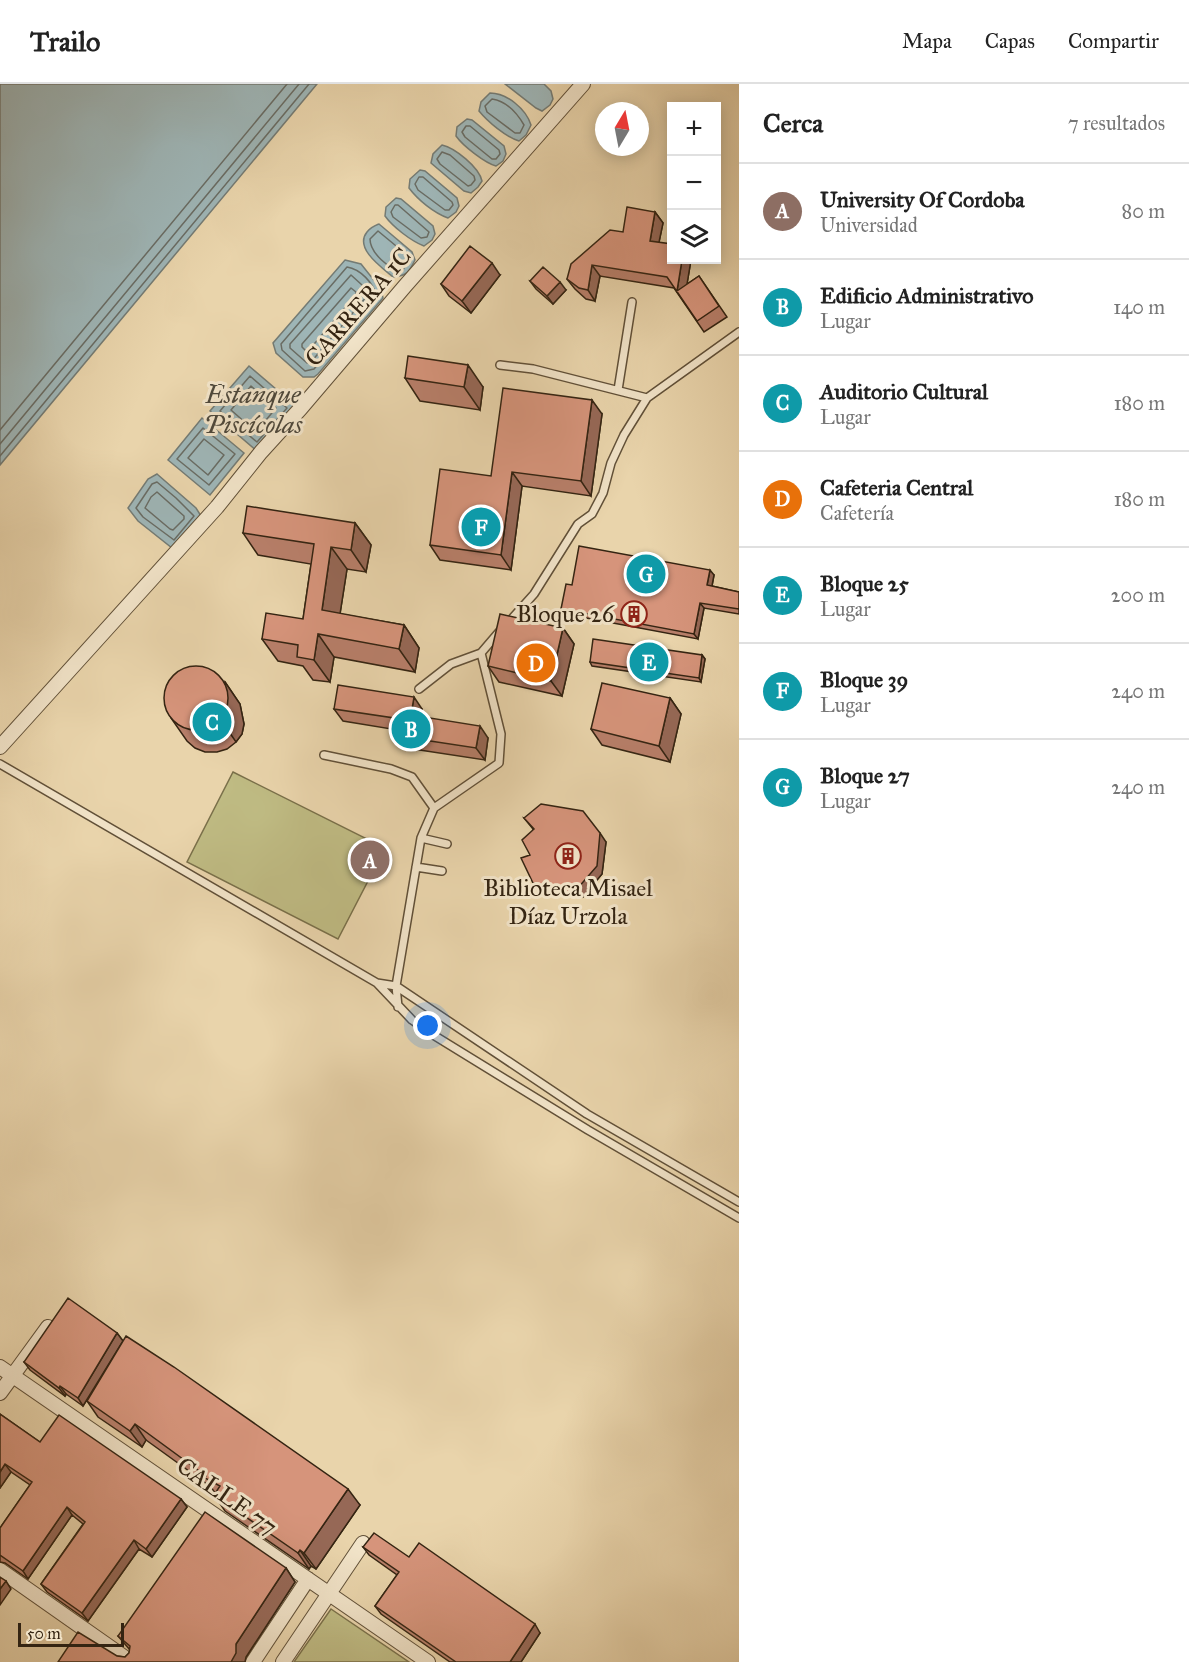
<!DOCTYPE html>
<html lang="es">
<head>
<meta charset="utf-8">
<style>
  :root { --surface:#fff; --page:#f2f2f2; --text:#222; --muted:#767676; --line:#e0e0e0; --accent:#d93025 }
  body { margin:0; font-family:"IM FELL Great Primer",serif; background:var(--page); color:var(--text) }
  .controls { position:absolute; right:18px; top:18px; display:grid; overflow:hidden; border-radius:0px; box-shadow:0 3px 15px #0003 }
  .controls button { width:54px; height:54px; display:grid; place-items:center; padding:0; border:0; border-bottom:2px solid var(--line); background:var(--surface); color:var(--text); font:30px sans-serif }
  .compass { position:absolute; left:595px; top:18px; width:54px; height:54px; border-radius:50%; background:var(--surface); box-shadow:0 3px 15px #0003; rotate:10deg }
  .scale { position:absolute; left:18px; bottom:15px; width:106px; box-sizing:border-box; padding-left:6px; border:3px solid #342412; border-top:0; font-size:16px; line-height:21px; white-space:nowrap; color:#342412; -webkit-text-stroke:4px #f1e3c8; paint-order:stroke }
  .you { position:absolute; left:428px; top:942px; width:21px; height:21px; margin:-15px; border:4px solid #fff; border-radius:50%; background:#1a73e8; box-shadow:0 0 0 9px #1a73e833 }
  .badge { display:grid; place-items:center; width:39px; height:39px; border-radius:50%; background:var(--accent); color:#fff; font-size:20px; font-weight:700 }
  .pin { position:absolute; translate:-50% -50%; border:3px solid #fff; box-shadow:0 2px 6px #0006 }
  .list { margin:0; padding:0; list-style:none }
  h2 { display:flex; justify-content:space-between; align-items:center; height:78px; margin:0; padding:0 24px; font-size:26px }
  h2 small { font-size:20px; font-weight:400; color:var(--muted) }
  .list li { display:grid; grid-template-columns:39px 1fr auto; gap:18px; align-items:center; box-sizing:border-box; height:96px; padding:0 24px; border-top:2px solid var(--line) }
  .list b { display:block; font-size:22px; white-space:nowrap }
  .list p { margin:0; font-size:20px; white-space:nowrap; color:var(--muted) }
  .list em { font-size:20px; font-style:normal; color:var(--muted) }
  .icon { flex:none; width:33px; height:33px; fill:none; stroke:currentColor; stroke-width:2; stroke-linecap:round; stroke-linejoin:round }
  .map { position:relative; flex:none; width:739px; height:1578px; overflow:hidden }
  header { display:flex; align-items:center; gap:36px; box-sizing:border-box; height:84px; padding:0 30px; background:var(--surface); border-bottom:2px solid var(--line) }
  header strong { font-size:28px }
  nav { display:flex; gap:33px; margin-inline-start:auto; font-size:21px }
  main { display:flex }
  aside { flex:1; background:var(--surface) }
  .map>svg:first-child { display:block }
  .green { fill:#bfbb83; stroke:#7a704a; stroke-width:1.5 }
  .water { fill:#9eb5b6; stroke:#747b74; stroke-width:1.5 }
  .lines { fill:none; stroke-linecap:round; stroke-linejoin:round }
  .shore { stroke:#696c64; stroke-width:1.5 }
  .service-casing { stroke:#615038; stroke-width:10 }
  .minor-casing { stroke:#615038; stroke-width:16 }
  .service { stroke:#f1e3c8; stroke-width:7 }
  .minor { stroke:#f1e3c8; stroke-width:14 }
  .wall { fill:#b87f6a; stroke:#342412; stroke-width:1.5 }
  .shaded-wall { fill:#966856; stroke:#342412; stroke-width:1.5 }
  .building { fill:#d6947b; stroke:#342412; stroke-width:1.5 }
  .labels { text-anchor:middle; stroke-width:6; stroke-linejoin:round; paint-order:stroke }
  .street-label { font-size:24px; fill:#342412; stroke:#f1e3c8 }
  .poi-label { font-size:24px; fill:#342412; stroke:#f1e3c8; text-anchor:end }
  .water-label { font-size:26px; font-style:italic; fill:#4e483b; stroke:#f1e3c8 }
</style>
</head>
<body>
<header>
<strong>Trailo</strong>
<nav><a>Mapa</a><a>Capas</a><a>Compartir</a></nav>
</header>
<main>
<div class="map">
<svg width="739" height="1578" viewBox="0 0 739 1578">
  <rect width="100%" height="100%" fill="#e9d4ab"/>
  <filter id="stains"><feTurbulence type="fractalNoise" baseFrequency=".00333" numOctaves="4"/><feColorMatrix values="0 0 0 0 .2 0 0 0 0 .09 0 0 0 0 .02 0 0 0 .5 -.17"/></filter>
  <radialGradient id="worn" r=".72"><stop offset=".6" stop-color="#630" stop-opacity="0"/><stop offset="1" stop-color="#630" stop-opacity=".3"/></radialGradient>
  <path class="green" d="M233,688L385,764L338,855L187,778Z
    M331,1525L409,1578H294Z"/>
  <path class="water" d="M0,0H317L0,381Z
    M505,0H544L551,7L553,15L550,21L542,27L536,24Z
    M490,9C507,9 526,25 531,41L526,51L519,57C506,53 488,38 479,27L481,18Z
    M467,35L472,36L504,62L506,70L503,77L496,82C485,79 463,62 456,52L457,43Z
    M442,61C455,64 479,83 482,97L478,103L471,109L464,107L431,79L433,70Z
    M420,86L425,87L457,114L459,122L456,128L448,134C434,129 418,116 409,104L410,95Z
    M396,114L401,115L433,142L435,150L432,156L424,162C411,157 393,143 385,132L386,123Z
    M379,140L412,168L415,176C409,188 407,192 393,193C381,183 354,164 367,148C371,143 374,142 379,140Z
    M345,176L361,180L381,205L383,214L318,290L314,293H303L276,269L273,259Z
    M249,282L297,323L258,368L210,327Z
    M202,334L244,369L210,411L168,376Z
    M157,390L196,424L201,432L172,464L138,437L128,424L148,395Z"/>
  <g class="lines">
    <path class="shore" d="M492,15C506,17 517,29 524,41L520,49H515L487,28L485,22Z
      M466,42H470L499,66L500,70L496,75H492L465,53L462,48Z
      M442,68L450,71L474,92L475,96L471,101L468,102L440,80L437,75Z
      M419,93H423L452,118L453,121L449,126H445L418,106L415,100Z
      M395,121H398L429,148L427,153L421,154L393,133L391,128Z
      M378,147L407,171L408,176L403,186C389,187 370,168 370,155Z
      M347,183C360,185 374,199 376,212L314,285L305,287L282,266L281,260Z
      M351,191L362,201L368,211L311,278L307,279L290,264V260Z
      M351,204L356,208V211L309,266H305L302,263V260Z
      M250,292L287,324L257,358L220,327Z
      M251,302L276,324L256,348L231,326Z
      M203,344L235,370L209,401L177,375Z
      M0,346L287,0
      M204,355L224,371L208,391L188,374Z
      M0,360L299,0
      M0,372L309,0
      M157,398L176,414L194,432L174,456L143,433L136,424L152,400Z
      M157,408L184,432V435L173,446L170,445L145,424L151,413Z"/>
    <g class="service-casing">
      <path id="service" d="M500,281L533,285L647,314
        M618,306L632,218
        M509,538L534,510L578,440L592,430L603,409L611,379L624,351L647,314L739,248
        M419,605L451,580L481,569
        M324,671L391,685L412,693L434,724
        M0,680L377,899L412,936L435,952L588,1046L739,1134
        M421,754L447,760
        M416,783L442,787
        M377,899L396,902L587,1030L739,1118
        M398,923L396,902L421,754L434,724L499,679L501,650L481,569L499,548"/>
    </g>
    <g class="minor-casing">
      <path id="minor" d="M0,663L217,423L261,368L301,324L405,202L583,0
        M0,1283L428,1578
        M0,1309L48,1243
        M0,1486L131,1578
        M253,1578L308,1495
        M283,1578L363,1459"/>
    </g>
    <use href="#service" class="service"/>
    <use href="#minor" class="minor"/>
  </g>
  <path class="wall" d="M655,128L663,139L659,158L672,176H691L687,200L699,192L727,233L704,248L674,204L600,192L595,217L586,215L575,205L567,195L623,148Z
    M500,191L471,229L449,212L441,200Z
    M530,197L566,206L553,220L536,205Z
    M405,294L483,303L480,326L420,317Z
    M602,330L591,412L522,402L511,486L440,476L430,461L491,392Z
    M355,439L371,461L366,488L347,485L340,530L404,541L419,564L415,588L334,573L330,598L313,596L303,582L278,577L262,555L303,535L311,480L258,471L243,449Z
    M714,491L712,502L739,508V530L704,524L698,555L565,530L561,525L572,501Z
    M563,544L574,560L562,612L499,598L488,582Z
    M702,571L705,575L701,598L592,582L590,578Z
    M225,598L240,620L244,640L242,650L236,658L227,665L217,668H205L195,664L187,657L171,634Z
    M670,614L681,630L670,678L602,661L591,645Z
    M334,625H422L421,633L488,654L485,676L400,663L391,651L392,645L343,637Z
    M524,734L606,758L602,790L583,813L539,807L533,799L530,771L533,745Z
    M117,1249L123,1257L360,1421L316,1485L311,1482L309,1485L225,1427L214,1411L215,1409L211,1403L146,1356L142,1363L98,1333L87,1317L100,1295L83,1322L66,1310L65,1312L30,1286L24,1278Z
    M0,1330L40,1358L181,1415L187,1423L152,1473L139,1465L88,1537L47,1508L41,1500L83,1440L72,1431L28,1495L5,1479L0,1478V1444L30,1401L11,1388L0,1404Z
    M363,1463L409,1473L540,1549L521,1578H450L381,1530L375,1522L397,1491L369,1471Z
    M286,1484L295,1498L246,1573L58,1578L117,1572L125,1573L129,1569L130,1566L118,1552Z"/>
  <path class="shaded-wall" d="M655,128L663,139L657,168L650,157Z
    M682,176H691L684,218L677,207Z
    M492,179L500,191L471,229L462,217Z
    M592,181L600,192L595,217L588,206Z
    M560,198L566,206L553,220L547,212Z
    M468,281L483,303L480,326L464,303Z
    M592,316L602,330L591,412L581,397Z
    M512,388L522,402L511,486L501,471Z
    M355,439L371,461L366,488L351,466Z
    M331,463L347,485L337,549L322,526Z
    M710,486L714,491L711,507L707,501Z
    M700,519L704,524L698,555L694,550Z
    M404,541L419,564L415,588L399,565Z
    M563,544L574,560L562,612L551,597Z
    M318,550L334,573L330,598L314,576Z
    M702,571L705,575L701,598L699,594Z
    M225,598L240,620L244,640L242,650L236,658L221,636Z
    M414,613L422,625L420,643L411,631Z
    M670,614L681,630L670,678L659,662Z
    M480,642L488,654L485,676L476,664Z
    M600,749L606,758L602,790L583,813L577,805Z
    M117,1249L123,1257L83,1322L78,1314Z
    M60,1302L66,1310L65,1312L59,1304Z
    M135,1340L146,1356L142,1363L130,1347Z
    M5,1380L11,1388L0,1404V1388Z
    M348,1405L360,1421L316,1485L304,1469Z
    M181,1415L187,1423L152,1473L146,1465Z
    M67,1423L72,1431L28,1495L23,1487Z
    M134,1456L139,1465L88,1537L82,1529Z
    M300,1466L311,1482L309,1485L298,1469Z
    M286,1484L295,1498L246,1573L245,1578H231L236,1560Z
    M6,1497L11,1505L0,1521V1505Z
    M535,1540L540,1549L521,1578H510Z"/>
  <path class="building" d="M627,123L655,128L650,157L672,160V176H682L677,207L699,192L719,222L697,237L667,193L592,181L588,206L579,204L567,195L571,180L610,146L623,148Z
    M470,162L492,179L462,217L441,200Z
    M543,183L560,198L547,212L530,197Z
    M408,272L468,281L464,303L405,294Z
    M503,304L592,316L581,397L512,388L501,471L430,461L440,385L491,392Z
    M247,422L355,439L351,466L331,463L322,526L404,541L399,565L318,550L314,576L297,573L298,561L262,555L266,529L303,535L314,460L243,449Z
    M579,462L710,486L707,501L739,508V525L700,519L694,550L561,525L566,500L572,501Z
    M500,530L563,544L551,597L488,582Z
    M593,555L702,571L699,594L590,578Z
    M164 614a32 32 0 1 1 64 0a32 32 0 1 1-64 0Z
    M602,599L670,614L659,662L591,645Z
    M338,601L414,613L411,631L480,642L476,664L391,651L394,634L334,625Z
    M541,720L583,727L600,749L597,782L577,805L533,799L521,774L530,771L522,756L534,745L524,734Z
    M68,1214L117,1249L78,1314L60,1302L59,1304L24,1278Z
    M126,1252L174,1283L348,1405L304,1469L300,1466L298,1469L214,1411L220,1402L205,1394L206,1392L135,1340L130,1347L87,1317Z
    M0,1330L40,1358L59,1331L181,1415L146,1465L134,1456L82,1529L41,1500L85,1438L67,1423L23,1487L0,1471V1444L32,1398L5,1380L0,1388Z
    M205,1428L286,1484L236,1560V1569L231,1578H58L78,1548L117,1572L125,1573L129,1569L130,1562L118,1552Z
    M374,1449L409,1473L419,1459L535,1540L510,1578H456L375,1522L399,1488L363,1463Z
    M0,1493L6,1497L0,1505Z"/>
  <defs>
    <g id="building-ring" transform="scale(1.35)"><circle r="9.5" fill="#f1e3c8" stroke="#8f2418" stroke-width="1.5"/><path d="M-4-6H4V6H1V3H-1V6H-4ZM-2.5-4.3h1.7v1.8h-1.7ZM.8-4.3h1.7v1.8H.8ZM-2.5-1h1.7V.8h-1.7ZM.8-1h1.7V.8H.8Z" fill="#8f2418"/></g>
  </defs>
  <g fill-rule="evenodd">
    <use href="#building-ring" x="634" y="530"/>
    <use href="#building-ring" x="568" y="772"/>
  </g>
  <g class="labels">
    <g class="street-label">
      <text transform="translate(358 223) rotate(-49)" y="8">CARRERA 1C</text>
      <text transform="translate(227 1412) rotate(35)" y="8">CALLE 77</text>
    </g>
    <g class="poi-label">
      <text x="614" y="538">Bloque 26</text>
      <text x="568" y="812" text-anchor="middle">Biblioteca Misael<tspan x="568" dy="28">Díaz Urzola</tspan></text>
    </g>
    <g class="water-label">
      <text x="253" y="319">Estanque<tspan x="253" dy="30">Piscícolas</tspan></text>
    </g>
  </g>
  <rect width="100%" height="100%" filter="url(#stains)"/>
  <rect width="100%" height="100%" fill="url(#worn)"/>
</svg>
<div class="controls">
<button>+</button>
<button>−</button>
<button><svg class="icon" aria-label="layers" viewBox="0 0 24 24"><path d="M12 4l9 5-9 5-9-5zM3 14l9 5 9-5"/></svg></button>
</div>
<svg class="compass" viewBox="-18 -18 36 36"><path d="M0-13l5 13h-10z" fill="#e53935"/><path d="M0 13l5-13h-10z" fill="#767676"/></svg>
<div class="scale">50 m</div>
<div class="you"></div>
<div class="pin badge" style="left:370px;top:776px;background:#8d6e63">A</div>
<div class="pin badge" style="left:411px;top:645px;background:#0f9aa8">B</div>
<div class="pin badge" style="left:212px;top:638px;background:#0f9aa8">C</div>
<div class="pin badge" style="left:536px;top:579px;background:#e8710a">D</div>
<div class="pin badge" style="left:649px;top:578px;background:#0f9aa8">E</div>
<div class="pin badge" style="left:481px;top:443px;background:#0f9aa8">F</div>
<div class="pin badge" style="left:646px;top:490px;background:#0f9aa8">G</div>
</div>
<aside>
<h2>Cerca<small>7 resultados</small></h2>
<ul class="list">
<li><span class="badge" style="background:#8d6e63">A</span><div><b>University Of Cordoba</b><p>Universidad</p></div><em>80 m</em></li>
<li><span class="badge" style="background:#0f9aa8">B</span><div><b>Edificio Administrativo</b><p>Lugar</p></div><em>140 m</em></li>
<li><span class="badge" style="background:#0f9aa8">C</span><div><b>Auditorio Cultural</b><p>Lugar</p></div><em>180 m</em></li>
<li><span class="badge" style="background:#e8710a">D</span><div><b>Cafeteria Central</b><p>Cafetería</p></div><em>180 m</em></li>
<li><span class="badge" style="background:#0f9aa8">E</span><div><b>Bloque 25</b><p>Lugar</p></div><em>200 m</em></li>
<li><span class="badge" style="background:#0f9aa8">F</span><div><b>Bloque 39</b><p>Lugar</p></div><em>240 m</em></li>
<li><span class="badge" style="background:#0f9aa8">G</span><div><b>Bloque 27</b><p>Lugar</p></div><em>240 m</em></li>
</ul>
</aside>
</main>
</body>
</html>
